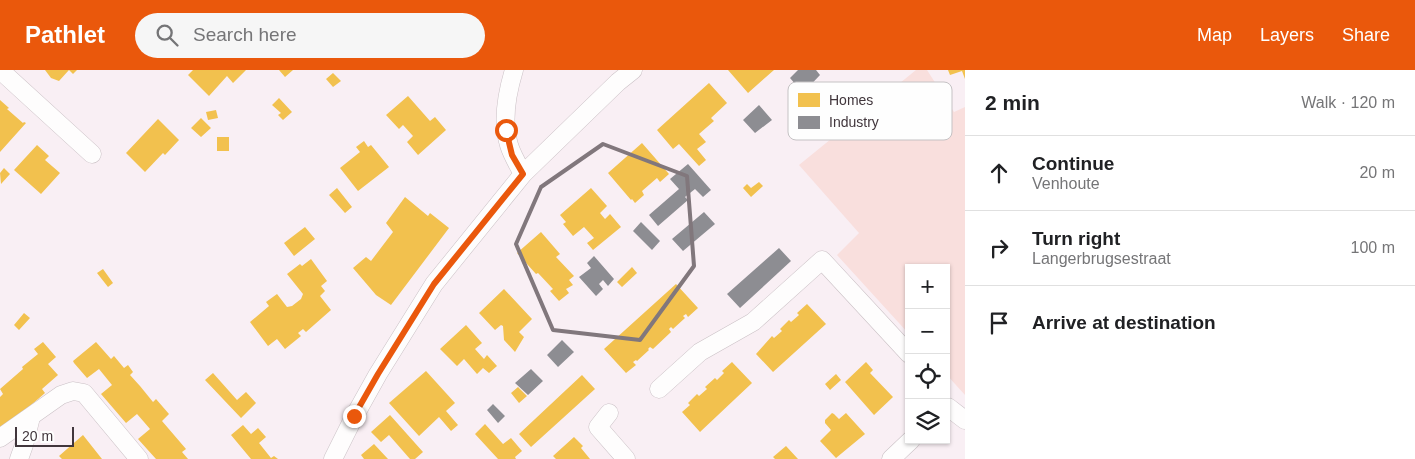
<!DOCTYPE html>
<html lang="en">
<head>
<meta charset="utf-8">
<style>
  :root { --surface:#fff; --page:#f6f6f6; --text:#202124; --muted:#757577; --line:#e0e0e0; --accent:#ea580c }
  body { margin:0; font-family:Helvetica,sans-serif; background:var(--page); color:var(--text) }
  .controls { position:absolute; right:15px; bottom:15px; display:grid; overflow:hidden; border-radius:0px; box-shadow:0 1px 4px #0004 }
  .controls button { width:45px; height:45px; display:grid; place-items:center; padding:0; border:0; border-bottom:1px solid var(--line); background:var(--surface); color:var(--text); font:25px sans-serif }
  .scale { position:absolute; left:15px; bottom:12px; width:59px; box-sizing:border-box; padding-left:5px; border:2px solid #41363c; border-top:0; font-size:14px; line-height:18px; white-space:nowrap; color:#41363c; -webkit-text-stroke:4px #fefefe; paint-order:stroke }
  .stop { position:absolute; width:15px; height:15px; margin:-11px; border:4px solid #ea580c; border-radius:50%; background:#fff }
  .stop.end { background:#ea580c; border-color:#fff; box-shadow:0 1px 5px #0008 }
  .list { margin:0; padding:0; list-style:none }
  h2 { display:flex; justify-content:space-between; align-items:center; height:65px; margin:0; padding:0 20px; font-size:21px }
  h2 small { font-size:16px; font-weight:400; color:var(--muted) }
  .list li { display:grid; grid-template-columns:32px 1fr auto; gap:15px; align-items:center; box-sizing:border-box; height:75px; padding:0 20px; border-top:1px solid var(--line) }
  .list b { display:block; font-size:19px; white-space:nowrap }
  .list p { margin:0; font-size:16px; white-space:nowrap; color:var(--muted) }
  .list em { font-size:16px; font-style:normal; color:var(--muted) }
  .icon { flex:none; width:28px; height:28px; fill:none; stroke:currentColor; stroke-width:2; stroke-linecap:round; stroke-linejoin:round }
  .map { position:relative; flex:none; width:965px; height:389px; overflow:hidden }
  header { display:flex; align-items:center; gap:30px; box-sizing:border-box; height:70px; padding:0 25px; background:var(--accent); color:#fff }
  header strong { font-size:24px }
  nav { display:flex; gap:28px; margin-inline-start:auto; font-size:18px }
  .search { width:350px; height:45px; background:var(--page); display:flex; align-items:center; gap:12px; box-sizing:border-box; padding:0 18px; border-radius:28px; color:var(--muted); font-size:19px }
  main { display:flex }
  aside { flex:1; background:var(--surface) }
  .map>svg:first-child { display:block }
  .green { fill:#f9dfdd }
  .homes { fill:#f2c14e }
  .industry { fill:#8d8d92 }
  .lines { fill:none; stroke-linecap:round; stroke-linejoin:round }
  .minor-casing { stroke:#cac0c5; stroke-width:19 }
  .minor { stroke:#fefdfd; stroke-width:18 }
  .route { stroke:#ea580c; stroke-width:6 }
  .marked { fill:none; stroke:#81777c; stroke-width:4; stroke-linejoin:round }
  .key { fill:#fefefe; stroke:#c5c2c4; stroke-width:1 }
  .key-label { font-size:14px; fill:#41363c }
</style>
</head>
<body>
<header>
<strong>Pathlet</strong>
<div class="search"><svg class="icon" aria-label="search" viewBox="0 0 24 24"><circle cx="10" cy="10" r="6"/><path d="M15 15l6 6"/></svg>Search here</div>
<nav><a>Map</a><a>Layers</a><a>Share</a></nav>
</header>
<main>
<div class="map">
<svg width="965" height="389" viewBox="0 0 965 389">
  <rect width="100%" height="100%" fill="#f9eff4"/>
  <path class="green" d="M916,0H927L954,42L965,37V325L946,304V198H909V264L837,185L859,163L799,95Z"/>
  <path class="homes" d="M45,0H77L73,4L69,0L59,11L51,8Z
    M193,0H246L233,13L227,6L209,26L188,5Z
    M279,0H293L285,7Z
    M728,0H774L748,23Z
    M948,0H965V9L962,1L950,5Z
    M333,3L341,11L333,17L326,9Z
    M709,13L727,33L711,48L714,51L699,64L706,72L697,79L706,90L699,96L679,74L673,79L657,60Z
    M408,26L430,51L435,47L446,60L418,85L407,72L413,66L403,55L399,59L386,45Z
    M279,28L292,42L283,50L278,45L281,43L272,35Z
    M0,30L9,38L7,39L23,53L24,52L26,53L0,82Z
    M216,40L218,48L208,50L206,42Z
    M201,48L211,58L201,67L191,58Z
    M158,49L179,70L165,85L163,83L145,102L126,83Z
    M217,67H229V81H217Z
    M364,71L368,77L371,75L389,97L358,121L340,98L360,82L356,77Z
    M642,73L669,104L660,112L657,108L642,121L644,125L635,133L632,129L631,130L608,103Z
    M37,75L49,86L45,90L60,103L41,124L14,100Z
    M4,98L10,104L1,114L0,103Z
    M759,112L763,116L751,127L743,118L747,114L751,118Z
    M337,118L352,137L345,143L329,125Z
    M591,118L607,136L600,143L605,149L610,144L621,157L593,180L587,173L594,168L584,157L573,166L563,154L566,152L560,145Z
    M405,127L428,146L430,143L449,158L391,235L376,225L353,198L366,187L371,191L393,162L386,153Z
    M305,157L315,169L294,186L284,173Z
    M541,162L560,184L556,187L574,206L569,210L573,215L566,219L569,223L559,231L550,221L553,219L538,203L536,204L517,183Z
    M311,189L327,211L321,216L325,221L320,226L331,240L306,262L303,259L298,263L301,266L285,279L277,269L268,276L250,252L269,236L266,232L277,224L287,237L292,236L301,229L303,224L287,204L300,194L302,196Z
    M632,197L637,203L622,217L617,212Z
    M103,199L113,213L108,217L97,203Z
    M676,214L698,238L688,247L686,244L683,246L685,248L673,259L671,257L669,259L671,262L653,279L650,277L648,279L649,280L637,291L636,290L633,292L636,295L626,303L604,279Z
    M504,219L532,249L519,262L524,267L515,282L504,270L503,256L501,255L495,260L479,243Z
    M807,234L826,254L773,302L756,284L772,266L774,268L782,261L780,259L789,250L791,252L799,245L797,243Z
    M24,243L30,248L19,260L14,255Z
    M466,255L482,273L475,279L484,289L487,285L497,296L489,303L483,298L477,304L464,289L457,296L440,279Z
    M43,272L56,287L48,294L58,305L42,319L45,323L0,362V327L3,324L0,319L23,299L22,297L38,284L34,279Z
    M96,272L111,289L114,286L124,298L128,295L133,302L130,305L140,316L153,332L156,329L169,344L162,351L186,379L182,382L188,389H156L138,369L150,359L144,352L137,344L126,353L101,324L112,315L99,299L87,308L74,293L73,291Z
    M732,292L752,313L700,362L682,342L690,335L688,333L697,324L699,326L707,319L705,317L715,308L717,310L724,303L722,301Z
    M866,292L873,300L870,303L893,327L874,345L845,312Z
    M426,301L455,333L446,341L458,355L451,361L439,347L419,366L389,333Z
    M213,303L237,330L246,322L256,333L241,348L205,310Z
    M836,304L841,310L830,320L825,314Z
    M582,305L595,319L531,377L519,364Z
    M518,317L527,326L519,333L511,323Z
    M832,343L834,344L839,349L846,343L865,364L836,388L820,371L831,360L825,353V350Z
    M390,345L423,382L415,389H410L389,365L381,372L371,362Z
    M485,354L503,374L511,368L522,381L515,387L516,389H498L475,364Z
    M243,355L251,364L258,358L266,367L259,373L271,388L274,386L278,389H251L231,365Z
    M83,365L102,389H62L59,386Z
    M574,367L583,376L581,378L590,389H556L553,386Z
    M374,374L388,389H364L361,385Z
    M786,376L798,389H775L773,387Z"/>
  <path class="industry" d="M798,0H816L820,5L803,23L790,8Z
    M759,35L772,50L755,63L743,50Z
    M688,94L711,120L703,127L695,119L685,127L688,130L658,156L649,145L679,119L670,109Z
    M704,142L715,154L683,181L672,169Z
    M641,152L660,171L652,180L633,161Z
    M779,178L791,191L740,238L727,224Z
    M594,186L614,209L608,216L603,210L599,214L603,219L596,226L579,207L591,198L587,193Z
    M562,270L574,282L558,297L547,285Z
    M531,299L543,311L528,325L515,313Z
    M493,334L505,346L498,353L487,340Z"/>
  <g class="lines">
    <g class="minor-casing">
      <path id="minor" d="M0,0L92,84
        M514,0C507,23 502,52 509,75C512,85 518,95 523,104
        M659,319L700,282L753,252L822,190L909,284
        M946,338L948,337L965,350
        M609,343L598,357L626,389
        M0,368L61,325L73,321L84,323L139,389
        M19,389L24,375L31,347
        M333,389L354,347L378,304L434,214L523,104L618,12L633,0
        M891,389L911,370"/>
    </g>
    <use href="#minor" class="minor"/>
  </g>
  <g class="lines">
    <path class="route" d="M354,346L378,304L434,214L523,104L512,85L506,60"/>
  </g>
  <path class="marked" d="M603,74L687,106L694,196L640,270L553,260L516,174L541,117Z"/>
  <rect x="788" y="12" width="164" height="58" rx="8" class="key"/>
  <rect x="798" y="23" width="22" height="14" fill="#f2c14e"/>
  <rect x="798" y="46" width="22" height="13" fill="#8d8d92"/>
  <g class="key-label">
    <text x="829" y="35">Homes</text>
    <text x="829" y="57">Industry</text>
  </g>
</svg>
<div class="controls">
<button>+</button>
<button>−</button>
<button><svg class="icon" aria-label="locate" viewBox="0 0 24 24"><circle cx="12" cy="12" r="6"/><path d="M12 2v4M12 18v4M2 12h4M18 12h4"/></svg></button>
<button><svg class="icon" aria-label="layers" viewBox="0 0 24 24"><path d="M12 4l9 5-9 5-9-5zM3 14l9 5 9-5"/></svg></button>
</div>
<div class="scale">20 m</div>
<div class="stop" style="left:506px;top:60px"></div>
<div class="stop end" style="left:354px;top:346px"></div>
</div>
<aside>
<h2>2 min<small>Walk · 120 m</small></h2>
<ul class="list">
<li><svg class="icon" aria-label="ahead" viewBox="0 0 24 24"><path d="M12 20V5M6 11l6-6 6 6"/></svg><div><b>Continue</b><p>Venhoute</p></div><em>20 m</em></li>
<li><svg class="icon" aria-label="right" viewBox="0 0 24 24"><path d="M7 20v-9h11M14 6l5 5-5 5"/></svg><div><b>Turn right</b><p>Langerbrugsestraat</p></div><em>100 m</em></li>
<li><svg class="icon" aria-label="arrive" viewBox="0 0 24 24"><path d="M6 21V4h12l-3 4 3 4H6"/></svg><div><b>Arrive at destination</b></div></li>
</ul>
</aside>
</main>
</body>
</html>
